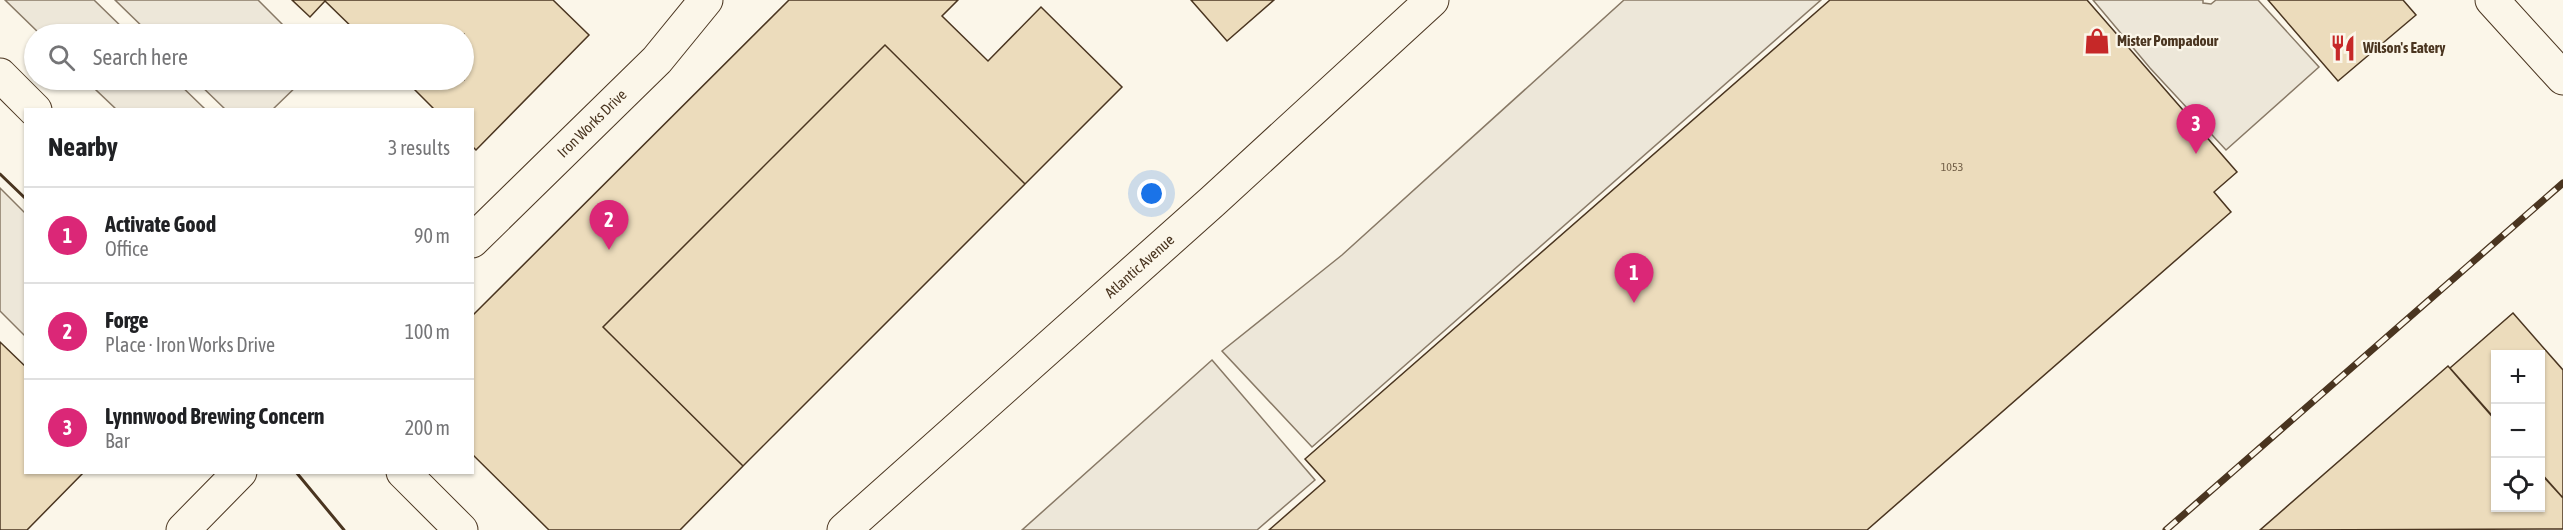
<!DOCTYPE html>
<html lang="en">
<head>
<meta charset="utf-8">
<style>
  :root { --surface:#fff; --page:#f6f6f6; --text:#202124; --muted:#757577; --line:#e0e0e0; --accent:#db2777 }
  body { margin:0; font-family:"Asap Condensed",sans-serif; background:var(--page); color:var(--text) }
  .controls { position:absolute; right:18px; bottom:18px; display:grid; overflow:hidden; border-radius:0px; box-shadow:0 2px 4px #0004 }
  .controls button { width:54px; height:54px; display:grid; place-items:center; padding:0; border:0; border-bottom:2px solid var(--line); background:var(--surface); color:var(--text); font:30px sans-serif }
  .you { position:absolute; left:1152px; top:194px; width:21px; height:21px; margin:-15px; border:4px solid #fff; border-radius:50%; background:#1a73e8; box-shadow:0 0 0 9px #1a73e833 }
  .badge { display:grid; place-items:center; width:39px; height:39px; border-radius:50%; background:var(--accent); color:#fff; font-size:20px; font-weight:700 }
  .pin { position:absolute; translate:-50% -50px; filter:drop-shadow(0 2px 3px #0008) }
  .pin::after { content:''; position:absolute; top:32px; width:21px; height:18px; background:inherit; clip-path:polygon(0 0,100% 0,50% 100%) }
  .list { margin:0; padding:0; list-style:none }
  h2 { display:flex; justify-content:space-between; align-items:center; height:78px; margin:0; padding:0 24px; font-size:26px }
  h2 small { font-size:20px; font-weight:400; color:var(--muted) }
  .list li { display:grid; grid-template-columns:39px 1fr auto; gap:18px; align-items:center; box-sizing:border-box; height:96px; padding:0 24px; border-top:2px solid var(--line) }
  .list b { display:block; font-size:22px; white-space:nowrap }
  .list p { margin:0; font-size:20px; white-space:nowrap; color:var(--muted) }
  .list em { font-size:20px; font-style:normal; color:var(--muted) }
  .icon { flex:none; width:33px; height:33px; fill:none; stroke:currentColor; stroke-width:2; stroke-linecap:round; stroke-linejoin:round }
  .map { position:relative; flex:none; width:2563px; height:530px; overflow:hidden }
  .search { position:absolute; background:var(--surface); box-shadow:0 2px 4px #0004; left:24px; top:24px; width:450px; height:66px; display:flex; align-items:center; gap:15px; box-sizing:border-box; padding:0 21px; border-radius:33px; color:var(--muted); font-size:22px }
  .panel { position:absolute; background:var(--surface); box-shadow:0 2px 4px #0004; left:24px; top:108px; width:450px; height:366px; border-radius:0px }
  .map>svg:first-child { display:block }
  .parking { fill:#ede7d9; stroke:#887966; stroke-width:1.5 }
  .building { fill:#ecdcbc; stroke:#4a3520; stroke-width:1.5 }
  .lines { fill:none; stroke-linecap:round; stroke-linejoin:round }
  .minor-casing { stroke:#4a3520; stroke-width:35 }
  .major-casing { stroke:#4a3520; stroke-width:35 }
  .minor { stroke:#fbf6e9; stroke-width:33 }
  .major { stroke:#fbf6e9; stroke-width:33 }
  .rail-casing { stroke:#4a3520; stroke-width:7 }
  .rail { stroke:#fbf6e9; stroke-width:4.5; stroke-dasharray:14; stroke-linecap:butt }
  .wall { stroke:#4a3520; stroke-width:3 }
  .labels { text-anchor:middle; stroke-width:4.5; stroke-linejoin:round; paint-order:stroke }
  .number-label { font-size:12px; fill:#725f47 }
  .poi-label { font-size:15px; font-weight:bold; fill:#4a3520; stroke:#fbf6e9; text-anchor:start }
  .street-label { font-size:15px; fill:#4a3520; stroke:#fbf6e9 }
</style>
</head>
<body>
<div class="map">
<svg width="2563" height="530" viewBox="0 0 2563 530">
  <rect width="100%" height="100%" fill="#fbf6e9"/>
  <path class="parking" d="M5,0H94L129,34H40Z
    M115,0H258L292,34H150Z
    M1624,0H1821L1312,447L1222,351L1342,255Z
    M2093,0H2203V3L2211,4L2216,0H2258L2319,67L2226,150L2150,68Z
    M125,80H175L205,109H116L95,89Z
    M195,80H303L272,110L225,109Z
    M0,188L25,213V336L0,311Z
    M1212,360L1315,480L1257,530H1022Z"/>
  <path class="building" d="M292,0H553L589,35L476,150L472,146V110H435L405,80H464V34H359L325,1L310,17Z
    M789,0H958L942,16L988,61L1041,7L1122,87L1025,184L885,45L603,327L743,466L680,530H549L472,454V316Z
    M1191,0H1274L1227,41Z
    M1830,0H2087L2237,172L2214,192L2231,212L1867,530H1269L1325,481L1305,459Z
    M2268,0H2403L2416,15L2338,81Z
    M885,45L1025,184L743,466L603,327Z
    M2513,313L2563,370V498L2540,472V354H2496V420L2450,368Z
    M0,342L26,367V472H84L27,530H0Z
    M2448,366L2496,421V508H2540V473L2563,498V529L2260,530Z"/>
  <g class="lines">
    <g class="minor-casing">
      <g id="minor">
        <path d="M0,75L35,110"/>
        <path id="s1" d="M472,241L657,60L706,0"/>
        <path d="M403,472L461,530"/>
        <path d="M183,530L240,472"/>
      </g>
    </g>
    <g class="major-casing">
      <g id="major">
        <path d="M2492,0L2563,78"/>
        <path id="s2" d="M844,530L1213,201L1432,0"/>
      </g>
    </g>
    <use href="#minor" class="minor"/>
    <use href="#major" class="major"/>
    <g class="rail-casing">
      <path id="rail" d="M2166,530L2563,183"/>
    </g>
    <use href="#rail" class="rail"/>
    <path class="wall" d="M0,174L26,199
      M296,472L344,530"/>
  </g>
  <defs>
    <g id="shop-bare" transform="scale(2.07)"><path d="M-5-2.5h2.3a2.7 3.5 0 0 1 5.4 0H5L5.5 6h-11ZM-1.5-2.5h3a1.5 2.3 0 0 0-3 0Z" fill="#c62828" stroke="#fbf6e9" stroke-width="2.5" paint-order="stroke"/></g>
    <g id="restaurant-bare" transform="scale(2.07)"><path d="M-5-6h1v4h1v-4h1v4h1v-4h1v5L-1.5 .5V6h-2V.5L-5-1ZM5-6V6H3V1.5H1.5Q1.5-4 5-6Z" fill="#c62828" stroke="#fbf6e9" stroke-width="2.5" paint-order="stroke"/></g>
  </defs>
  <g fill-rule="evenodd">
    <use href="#shop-bare" x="2097" y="41"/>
    <use href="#restaurant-bare" x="2343" y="48"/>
  </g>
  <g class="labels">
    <g class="number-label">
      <text x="1952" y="171">1053</text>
    </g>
    <g class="poi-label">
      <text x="2117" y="46">Mister Pompadour</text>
      <text x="2363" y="53">Wilson's Eatery</text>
    </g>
    <g class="street-label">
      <text dy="5" stroke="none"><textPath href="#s1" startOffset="168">Iron Works Drive</textPath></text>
      <text dy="5" stroke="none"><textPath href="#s2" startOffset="396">Atlantic Avenue</textPath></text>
    </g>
  </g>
</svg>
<div class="controls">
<button>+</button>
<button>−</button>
<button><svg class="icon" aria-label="locate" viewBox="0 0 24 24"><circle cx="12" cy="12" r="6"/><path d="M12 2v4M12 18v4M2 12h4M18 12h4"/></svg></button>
</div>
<div class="you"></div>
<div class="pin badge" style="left:1634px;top:303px">1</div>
<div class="pin badge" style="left:609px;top:250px">2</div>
<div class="pin badge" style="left:2196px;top:154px">3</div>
<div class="search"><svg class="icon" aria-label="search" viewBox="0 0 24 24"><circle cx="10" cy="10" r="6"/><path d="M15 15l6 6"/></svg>Search here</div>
<section class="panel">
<h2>Nearby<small>3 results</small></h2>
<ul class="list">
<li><span class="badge">1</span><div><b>Activate Good</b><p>Office</p></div><em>90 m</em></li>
<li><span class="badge">2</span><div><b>Forge</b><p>Place · Iron Works Drive</p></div><em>100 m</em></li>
<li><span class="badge">3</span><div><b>Lynnwood Brewing Concern</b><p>Bar</p></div><em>200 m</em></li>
</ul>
</section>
</div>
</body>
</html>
